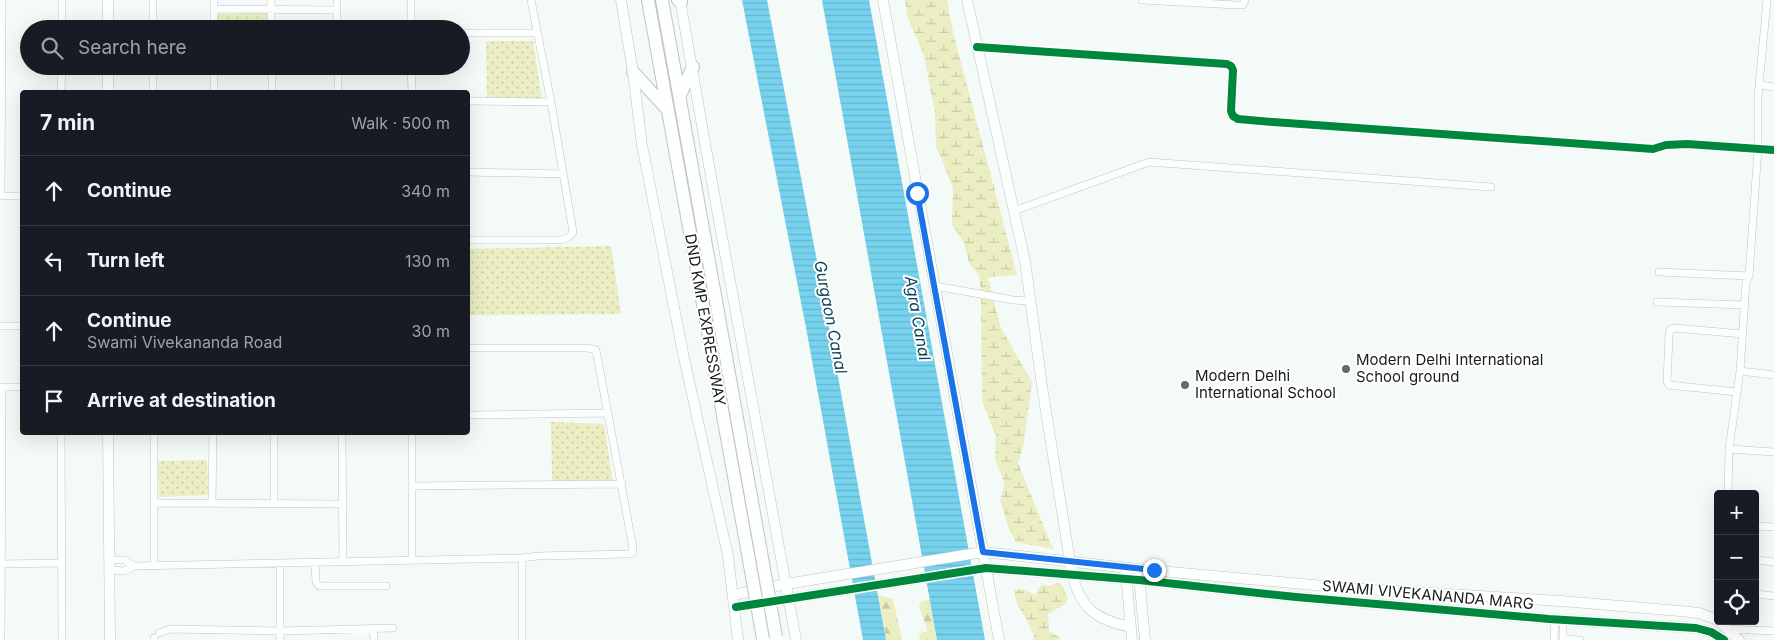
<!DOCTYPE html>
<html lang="en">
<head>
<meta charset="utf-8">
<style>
  :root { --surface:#171b24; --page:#242831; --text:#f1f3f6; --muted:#9ea1a6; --line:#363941 }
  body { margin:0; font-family:Inter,sans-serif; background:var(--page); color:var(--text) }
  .controls { position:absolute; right:15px; bottom:15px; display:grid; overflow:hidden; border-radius:5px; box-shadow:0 5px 20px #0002 }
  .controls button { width:45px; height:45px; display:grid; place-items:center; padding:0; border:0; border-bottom:1px solid var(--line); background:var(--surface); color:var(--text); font:25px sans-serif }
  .stop { position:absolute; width:15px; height:15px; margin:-11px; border:4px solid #1a73e8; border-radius:50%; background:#fff }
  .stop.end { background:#1a73e8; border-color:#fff; box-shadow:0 1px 5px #0008 }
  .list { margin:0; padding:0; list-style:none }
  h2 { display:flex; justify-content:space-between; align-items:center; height:65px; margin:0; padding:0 20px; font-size:21px }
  h2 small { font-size:16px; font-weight:400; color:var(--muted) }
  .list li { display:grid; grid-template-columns:32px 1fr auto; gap:15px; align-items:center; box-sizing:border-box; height:70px; padding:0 20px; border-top:1px solid var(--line) }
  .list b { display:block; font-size:19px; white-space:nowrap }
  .list p { margin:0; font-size:16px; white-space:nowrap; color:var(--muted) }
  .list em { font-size:16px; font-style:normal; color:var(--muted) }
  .icon { flex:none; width:28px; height:28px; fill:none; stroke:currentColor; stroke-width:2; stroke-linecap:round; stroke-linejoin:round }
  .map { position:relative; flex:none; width:1774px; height:640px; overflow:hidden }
  .search { position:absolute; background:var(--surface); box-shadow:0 5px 20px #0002; left:20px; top:20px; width:450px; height:55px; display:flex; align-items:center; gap:12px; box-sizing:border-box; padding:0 18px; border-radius:28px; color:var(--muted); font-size:19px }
  .panel { position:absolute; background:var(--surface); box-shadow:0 5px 20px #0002; left:20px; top:90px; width:450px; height:345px; border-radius:5px }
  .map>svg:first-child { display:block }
  .forest { fill:url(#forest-firs) }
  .wetland { fill:url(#wetland-marsh) }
  .park { fill:url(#park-dots) }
  .water { fill:url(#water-rules) }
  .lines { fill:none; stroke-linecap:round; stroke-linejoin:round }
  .street-casing { stroke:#c0c5c3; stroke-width:8 }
  .secondary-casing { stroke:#c0c5c3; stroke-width:11 }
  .highway-casing { stroke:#c0c5c3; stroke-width:14 }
  .street { stroke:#fdfefe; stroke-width:7 }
  .secondary { stroke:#fdfefe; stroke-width:10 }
  .highway { stroke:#fdfefe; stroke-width:12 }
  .highway-bridge-casing { stroke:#c0c5c3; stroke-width:14; stroke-linecap:butt }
  .highway-bridge { stroke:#fdfefe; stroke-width:12 }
  .cycleway-casing { stroke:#fff; stroke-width:11 }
  .cycleway { stroke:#00873e; stroke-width:8 }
  .route { stroke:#1a73e8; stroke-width:6 }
  .poi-dot { fill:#666a68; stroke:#fff; stroke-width:2 }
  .labels { text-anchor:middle; stroke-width:4; stroke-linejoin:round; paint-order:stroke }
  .street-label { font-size:15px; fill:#191c1b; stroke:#fff }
  .poi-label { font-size:15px; fill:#191c1b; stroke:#fff; text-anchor:start }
  .water-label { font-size:16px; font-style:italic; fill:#0e4455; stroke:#fff }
</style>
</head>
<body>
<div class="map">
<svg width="1774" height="640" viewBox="0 0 1774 640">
  <defs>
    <pattern id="forest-firs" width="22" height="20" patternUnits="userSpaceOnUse" patternTransform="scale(1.25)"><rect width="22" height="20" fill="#eaeec2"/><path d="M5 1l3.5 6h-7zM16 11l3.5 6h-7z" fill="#c8cca6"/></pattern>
    <pattern id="wetland-marsh" width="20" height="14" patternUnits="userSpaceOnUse" patternTransform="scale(1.25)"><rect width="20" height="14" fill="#eaeec2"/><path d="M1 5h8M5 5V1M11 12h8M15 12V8" fill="none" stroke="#c8cca6"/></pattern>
    <pattern id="park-dots" width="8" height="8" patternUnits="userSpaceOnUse" patternTransform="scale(1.25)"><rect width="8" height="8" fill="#eaeec2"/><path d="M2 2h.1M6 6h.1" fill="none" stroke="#c8cca6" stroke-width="1.8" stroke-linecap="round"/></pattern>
    <pattern id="water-rules" width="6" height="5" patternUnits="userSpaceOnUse" patternTransform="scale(1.25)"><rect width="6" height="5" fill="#77d2ee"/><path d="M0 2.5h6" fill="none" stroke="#66b4cc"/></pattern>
  </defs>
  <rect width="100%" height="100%" fill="#f4faf7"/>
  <path class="forest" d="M878,595L893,599L902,640H886Z
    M930,600L937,640H920L919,633L928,631L919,607L921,601Z"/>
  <path class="wetland" d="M905,0H947L953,32L1017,275L988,277L1001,328L1032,382L1023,447L1018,463L1053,549L1016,542L1009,529L1000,500L1005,484L995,459L996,436L982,401L981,291L979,275L969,263L964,242L952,225L953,188L936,146L935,112L924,56L908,18Z
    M1058,583L1063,586L1068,600L1065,604L1048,614L1049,631L1059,637L1060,640H1033L1034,636C1031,630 1029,623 1025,617C1020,607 1014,602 1015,590L1023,589L1035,595L1041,585L1049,586Z"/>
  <path class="park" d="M267,13V29H218V14Z
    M486,41H533L542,99L487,98Z
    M611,246L621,314L468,315V249Z
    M551,422L604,424L613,483L552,482Z
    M207,460L208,495L159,497L158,461Z"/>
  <path class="water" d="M742,0H767L817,261L886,640H863L807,333Z
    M822,0H869L985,640H937Z"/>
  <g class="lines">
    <g class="street-casing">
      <path id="street" d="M153,0V29
        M214,0V29
        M271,0V29
        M337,0V29
        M411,0V29
        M1142,0L1237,5H1243L1245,0
        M214,9L337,10
        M62,29V0
        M461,33H537
        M977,47L1227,64L1231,66L1233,70L1231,111L1233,116L1238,119L1273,122L1653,149L1666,145L1687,144L1774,150
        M153,66V92
        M214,66V92
        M272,66V92
        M338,66V92
        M411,66L412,92
        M1760,85L1774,87
        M61,92L62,66
        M468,101L551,102
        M468,172L563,174
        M0,196H22
        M1,196L2,0
        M1014,211L1149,162L1491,187
        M468,240H558C565,239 569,239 573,232L551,102L531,0
        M1659,272L1749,276L1746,282L1740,371L1729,449L1728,494
        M1749,276L1758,149V97L1767,0
        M935,286L1013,300L1030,301
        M1657,302L1745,305
        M0,326H22
        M1740,371L1774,375
        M0,387H22
        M1737,392L1669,385L1667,381L1669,336L1670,330L1674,328L1743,334
        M468,415L608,413
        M61,432L62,640
        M154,432V565
        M274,432V504
        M342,432L343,562
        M1729,449L1774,452
        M412,486L622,484
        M154,503L343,504
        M212,503L213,432
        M1755,526L1774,527
        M522,558V640
        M110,560H125L134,566L124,571L110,570
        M412,560V432
        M1755,560L1774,562
        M315,562L316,582L319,586H386
        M280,563V640
        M0,564L61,563
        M134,566L522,558L538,556L628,554L632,553L633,548L596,350L588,348H468
        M1755,594L1774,596
        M373,629L374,640
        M1728,629L1774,631
        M159,633L170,629L280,631L393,628
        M154,638V640
        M1563,639L1580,640
        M1,640L2,387
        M1554,640L1555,619
        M1563,640V620"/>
    </g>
    <g class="secondary-casing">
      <path id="secondary" d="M108,0V29
        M621,0L633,72L642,145L684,358L728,556L738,640
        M680,0L711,177L796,640
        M883,0L999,640
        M967,0L1025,261L1043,393L1072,574C1081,609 1096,620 1131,627
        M108,66V92
        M108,432L110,640
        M1126,573L1132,640
        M1139,575L1145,640
        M733,595L786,584L983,552L1138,569L1347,588L1561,601L1680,611L1699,613L1718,620
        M736,607L986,568L1139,580L1296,597L1549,619L1696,628L1711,632L1724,640
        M1719,621L1739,640"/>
    </g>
    <g class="highway-casing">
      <path id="highway" d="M648,0L748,554
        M662,0L761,552
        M678,0L681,2
        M633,72L667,109
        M680,95L693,67"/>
    </g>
    <use href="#street" class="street"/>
    <use href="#secondary" class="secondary"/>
    <use href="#highway" class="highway"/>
    <g class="highway-bridge-casing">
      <path id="highway-bridge" d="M761,552L776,637
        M748,554L763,639"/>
    </g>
    <use href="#highway-bridge" class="highway-bridge"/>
    <g class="cycleway-casing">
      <path id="cycleway" d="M977,47L1227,64L1231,66L1233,70L1231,111L1233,116L1238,119L1273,122L1653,149L1666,145L1687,144L1774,150
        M736,607L986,568L1139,580L1296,597L1549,619L1696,628L1711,632L1724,640"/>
    </g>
    <use href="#cycleway" class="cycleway"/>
  </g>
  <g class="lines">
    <path class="route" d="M917,193L983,552L1154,570"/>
  </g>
  <g class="poi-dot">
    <circle cx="1346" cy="369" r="5"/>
    <circle cx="1185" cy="385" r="5"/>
  </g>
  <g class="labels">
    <g class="street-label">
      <text transform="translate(705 320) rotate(80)" y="5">DND KMP EXPRESSWAY</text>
      <text transform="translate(1428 595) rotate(5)" y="5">SWAMI VIVEKANANDA MARG</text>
    </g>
    <g class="poi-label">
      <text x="1356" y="365">Modern Delhi International<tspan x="1356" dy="17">School ground</tspan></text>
      <text x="1195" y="381">Modern Delhi<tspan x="1195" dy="17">International School</tspan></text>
    </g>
    <g class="water-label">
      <text transform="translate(831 317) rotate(79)" y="6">Gurgaon Canal</text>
      <text transform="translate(918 318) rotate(80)" y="6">Agra Canal</text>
    </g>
  </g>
</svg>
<div class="controls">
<button>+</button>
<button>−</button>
<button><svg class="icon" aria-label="locate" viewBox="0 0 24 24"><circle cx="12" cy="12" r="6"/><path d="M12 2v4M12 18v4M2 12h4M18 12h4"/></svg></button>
</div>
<div class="stop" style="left:917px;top:193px"></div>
<div class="stop end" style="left:1154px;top:570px"></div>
<div class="search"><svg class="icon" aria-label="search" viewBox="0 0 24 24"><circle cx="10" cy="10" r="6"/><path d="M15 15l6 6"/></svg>Search here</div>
<section class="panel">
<h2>7 min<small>Walk · 500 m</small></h2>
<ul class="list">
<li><svg class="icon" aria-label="ahead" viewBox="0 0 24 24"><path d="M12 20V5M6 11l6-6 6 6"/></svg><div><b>Continue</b></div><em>340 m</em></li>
<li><svg class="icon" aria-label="left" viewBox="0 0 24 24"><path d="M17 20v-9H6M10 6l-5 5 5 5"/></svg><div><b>Turn left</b></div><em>130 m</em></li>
<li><svg class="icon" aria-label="ahead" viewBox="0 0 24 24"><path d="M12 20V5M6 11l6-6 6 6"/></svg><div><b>Continue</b><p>Swami Vivekananda Road</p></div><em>30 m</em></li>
<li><svg class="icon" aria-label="arrive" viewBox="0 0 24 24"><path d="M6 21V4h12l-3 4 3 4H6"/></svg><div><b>Arrive at destination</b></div></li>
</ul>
</section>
</div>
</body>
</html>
